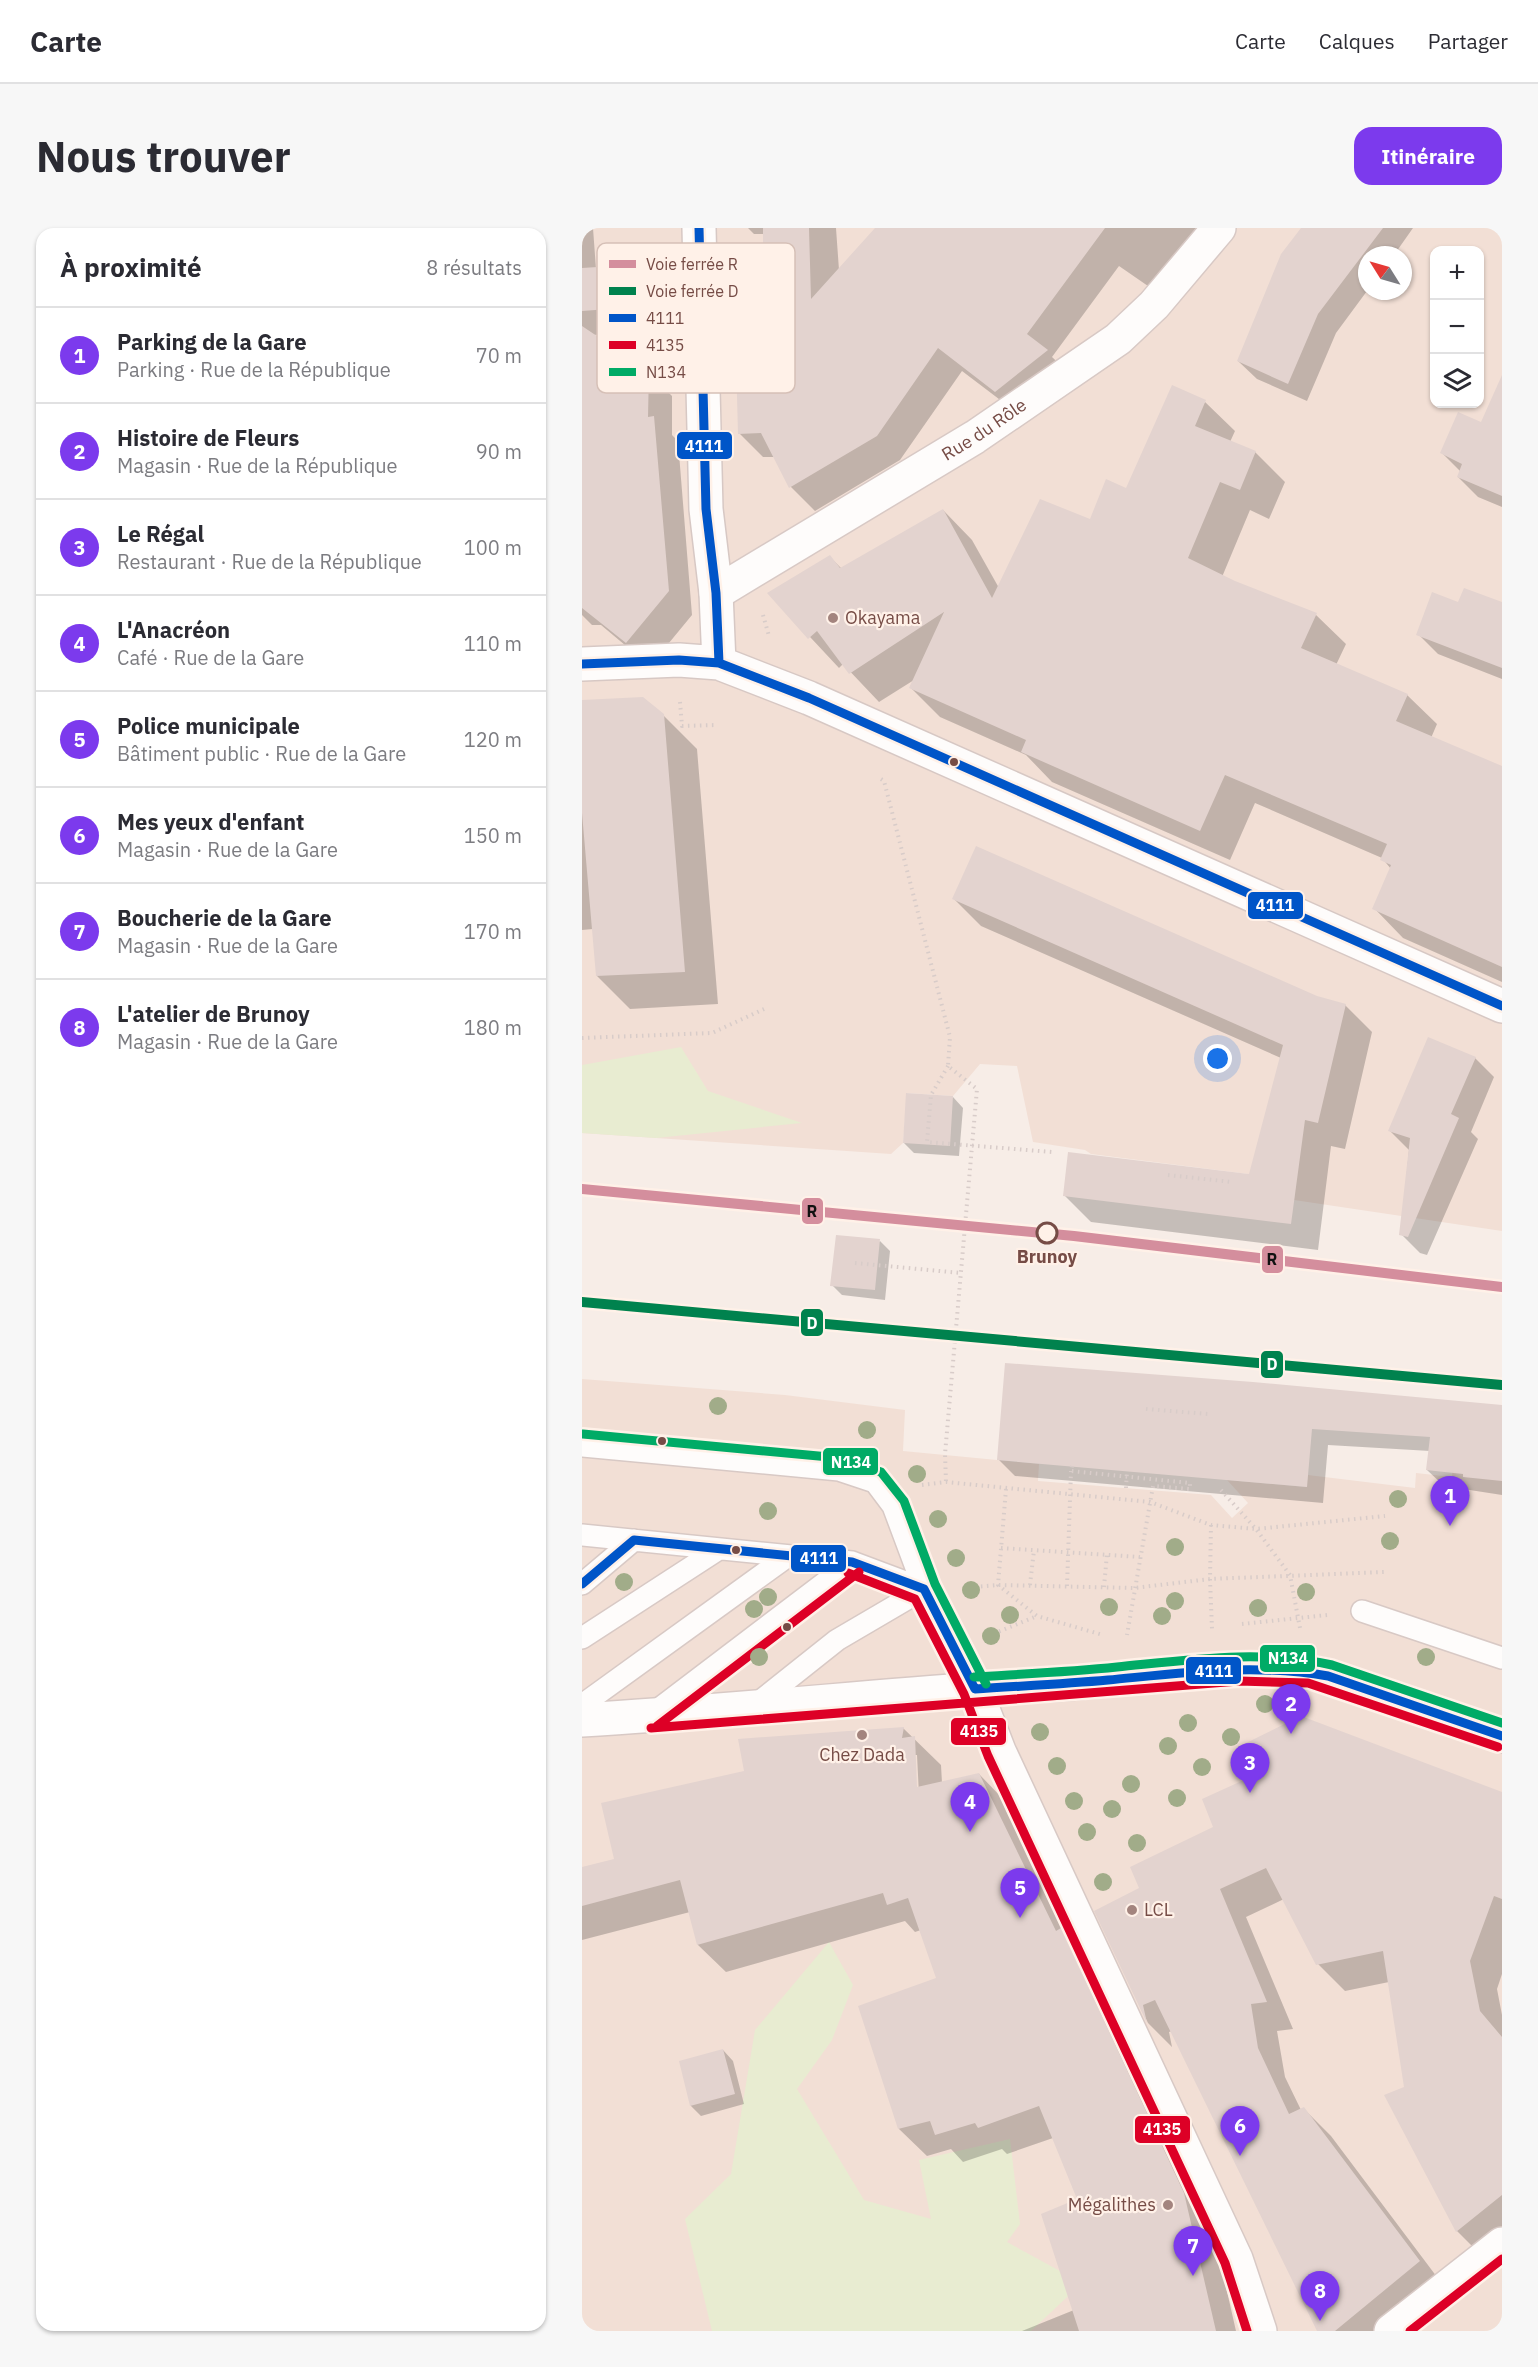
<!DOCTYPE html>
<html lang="fr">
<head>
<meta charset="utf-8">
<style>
  :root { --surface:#fff; --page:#f7f7f7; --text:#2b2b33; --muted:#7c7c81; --line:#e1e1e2; --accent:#7c3aed }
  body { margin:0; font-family:"IBM Plex Sans",sans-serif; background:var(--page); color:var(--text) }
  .controls { position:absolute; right:18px; top:18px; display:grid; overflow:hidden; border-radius:12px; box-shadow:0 2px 4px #0004 }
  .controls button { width:54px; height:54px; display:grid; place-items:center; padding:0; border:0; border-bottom:2px solid var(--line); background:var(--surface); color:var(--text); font:30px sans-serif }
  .compass { position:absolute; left:776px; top:18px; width:54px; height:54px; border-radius:50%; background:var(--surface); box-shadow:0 2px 4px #0004; rotate:307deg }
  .you { position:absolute; left:636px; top:831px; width:21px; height:21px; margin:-15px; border:4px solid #fff; border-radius:50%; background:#1a73e8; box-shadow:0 0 0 9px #1a73e833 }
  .badge { display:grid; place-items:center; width:39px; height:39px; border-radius:50%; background:var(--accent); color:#fff; font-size:20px; font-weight:700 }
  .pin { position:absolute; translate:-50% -50px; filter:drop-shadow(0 2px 3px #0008) }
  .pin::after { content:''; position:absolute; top:32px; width:21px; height:18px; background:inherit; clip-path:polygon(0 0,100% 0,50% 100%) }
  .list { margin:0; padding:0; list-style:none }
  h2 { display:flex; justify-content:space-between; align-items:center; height:78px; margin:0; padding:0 24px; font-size:26px }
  h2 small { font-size:20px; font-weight:400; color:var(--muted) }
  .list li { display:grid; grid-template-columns:39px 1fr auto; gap:18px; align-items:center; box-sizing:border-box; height:96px; padding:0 24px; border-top:2px solid var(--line) }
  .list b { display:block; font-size:22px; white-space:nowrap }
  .list p { margin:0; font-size:20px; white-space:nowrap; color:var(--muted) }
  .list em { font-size:20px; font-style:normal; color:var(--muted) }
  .icon { flex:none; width:33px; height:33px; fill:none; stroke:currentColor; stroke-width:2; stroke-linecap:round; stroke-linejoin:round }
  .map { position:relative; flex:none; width:920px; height:2103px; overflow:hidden; border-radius:18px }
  header { display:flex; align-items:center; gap:36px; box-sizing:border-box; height:84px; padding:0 30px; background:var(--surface); border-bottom:2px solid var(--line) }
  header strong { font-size:28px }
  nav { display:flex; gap:33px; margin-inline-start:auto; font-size:21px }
  .intro { display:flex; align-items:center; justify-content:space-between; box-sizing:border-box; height:144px; padding:0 36px }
  h1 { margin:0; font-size:42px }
  .button { padding:15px 27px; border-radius:18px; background:var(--accent); color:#fff; font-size:21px; font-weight:700 }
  main { display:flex; gap:36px; padding:0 36px }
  aside { flex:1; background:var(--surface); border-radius:18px; box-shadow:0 2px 4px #0004 }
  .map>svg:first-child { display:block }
  .residential { fill:#f2dfd5; fill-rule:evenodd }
  .green { fill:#e8ecd1 }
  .shadow { fill:#0003; fill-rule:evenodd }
  .building { fill:#e3d3cf }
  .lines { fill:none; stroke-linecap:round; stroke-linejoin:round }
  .lane-casing { stroke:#d8c9c5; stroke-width:24 }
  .street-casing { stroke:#d8c9c5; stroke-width:36 }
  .secondary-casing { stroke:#d7c8c4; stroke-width:36 }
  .path { stroke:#d8ccc9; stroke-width:4; stroke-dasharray:1.5 4.5; stroke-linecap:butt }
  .lane { stroke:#fefcfb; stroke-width:21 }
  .street { stroke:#fefcfb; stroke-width:33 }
  .secondary { stroke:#fefcfb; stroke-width:33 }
  .bus-1-casing { stroke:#fff1e8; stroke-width:14 }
  .bus-2-casing { stroke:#fff1e8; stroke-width:14 }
  .bus-3-casing { stroke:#fff1e8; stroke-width:14 }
  .bus-1 { stroke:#0055c8; stroke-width:9 }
  .bus-2 { stroke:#dd0026; stroke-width:9 }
  .bus-3 { stroke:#00ab66; stroke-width:9 }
  .rail-1-casing { stroke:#fff1e8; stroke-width:15 }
  .rail-2-casing { stroke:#fff1e8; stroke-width:15 }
  .rail-1 { stroke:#d48e9d; stroke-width:10 }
  .rail-2 { stroke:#00824e; stroke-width:10 }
  .tree { fill:#a1ac89 }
  .poi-dot { fill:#a3847e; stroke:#fff1e8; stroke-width:2 }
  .bus-dot { fill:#764c46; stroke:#fff1e8; stroke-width:2 }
  .stop-dot { fill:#fff1e8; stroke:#764c46; stroke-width:3 }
  .labels { text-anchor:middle; stroke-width:4.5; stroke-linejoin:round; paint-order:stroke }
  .street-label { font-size:18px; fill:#764c46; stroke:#fff1e8 }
  .poi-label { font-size:18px; fill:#764c46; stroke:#fff1e8; text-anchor:start }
  .stop-label { font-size:18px; font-weight:bold; fill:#764c46; stroke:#fff1e8 }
  .key { fill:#fff1e8; stroke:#d6c0b7; stroke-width:1.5 }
  .key-label { font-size:16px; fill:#764c46 }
  .line-badge { stroke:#fff1e8; stroke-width:2 }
  .badge-label { font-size:16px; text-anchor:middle; font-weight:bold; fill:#fff }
  .pale-badge-label { font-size:16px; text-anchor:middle; font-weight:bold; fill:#111 }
</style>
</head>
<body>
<header>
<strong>Carte</strong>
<nav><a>Carte</a><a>Calques</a><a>Partager</a></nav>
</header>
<div class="intro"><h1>Nous trouver</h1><a class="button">Itinéraire</a></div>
<main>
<aside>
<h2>À proximité<small>8 résultats</small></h2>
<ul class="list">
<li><span class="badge">1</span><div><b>Parking de la Gare</b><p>Parking · Rue de la République</p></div><em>70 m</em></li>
<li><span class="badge">2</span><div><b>Histoire de Fleurs</b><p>Magasin · Rue de la République</p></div><em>90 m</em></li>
<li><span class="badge">3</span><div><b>Le Régal</b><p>Restaurant · Rue de la République</p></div><em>100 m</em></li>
<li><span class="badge">4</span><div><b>L'Anacréon</b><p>Café · Rue de la Gare</p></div><em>110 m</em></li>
<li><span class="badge">5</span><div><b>Police municipale</b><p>Bâtiment public · Rue de la Gare</p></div><em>120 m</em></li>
<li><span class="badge">6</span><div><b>Mes yeux d'enfant</b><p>Magasin · Rue de la Gare</p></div><em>150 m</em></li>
<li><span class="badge">7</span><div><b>Boucherie de la Gare</b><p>Magasin · Rue de la Gare</p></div><em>170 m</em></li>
<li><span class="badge">8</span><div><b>L'atelier de Brunoy</b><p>Magasin · Rue de la Gare</p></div><em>180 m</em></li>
</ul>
</aside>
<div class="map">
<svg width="920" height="2103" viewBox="0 0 920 2103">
  <rect width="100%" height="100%" fill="#f7ede7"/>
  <path class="residential" d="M0,0H920V1003L712,972L714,952L509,926L503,922L451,914L435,838L398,836L371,868L325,865L321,915L309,926L0,905ZM852,22H897V176H852ZM785,27H821V63H785Z
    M0,1151L203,1167L323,1182L321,1223L457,1236L456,1253L629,1267L650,1290L666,1275L645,1252L724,1259L726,1247L833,1260L834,1245L870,1249L873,1210L920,1215V2103H0Z"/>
  <path class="green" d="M99,819L126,863L220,895L74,910L0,905V837Z
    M247,1714L271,1757L250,1812L215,1861L282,1972L349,1991L337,1932L428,1911L438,1996L425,2014L500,2055L449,2103H130L103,1991L149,1946L173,1802Z"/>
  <path class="shadow" d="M0,0H11L14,41L78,37L102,61L103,101L11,107L66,144L90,168V207L96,213L110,387L68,438L19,397H10L0,387Z
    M166,0H254L257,42L295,0H646L579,67L537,38L470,129L489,147L438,187L380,143L318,232L233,283L209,259L193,229H181L157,205L183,57L182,6H172Z
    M721,0H831L812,27H785V63L754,105L725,173L675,151L656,133Z
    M623,174L653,203L648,214L673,224L703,254L687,291L668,282L640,349L734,387L764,416L754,437L825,467L855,496L849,510L920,540V754L821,710L792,680L809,641L800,630L673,575L648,632L470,554L444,527L358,489L328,459L332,452L297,474L261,436L257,440L187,365L248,329L260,341L361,282L390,312L417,360L508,293L545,262Z
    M920,205V279L896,269L876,249L879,244L860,225Z
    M877,376H920V451L856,426L836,406Z
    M0,474L81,487L115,521L136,776L48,781L15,748L11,701L0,702Z
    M372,671L763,777L790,804L763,921L749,918L736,1022L509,994L482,967L668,948L699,830L399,698Z
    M893,830L912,849L889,904L896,911L845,1027L838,1025L819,1006L827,922L808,903Z
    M371,869L381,880L377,928L332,925L322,915Z
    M298,1013L308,1023L303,1072L260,1067L250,1057Z
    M920,1180V1267L862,1258L845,1242L848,1223L746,1217L741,1275L433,1248L416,1231Z
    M321,1500L359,1537L360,1555L397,1546L424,1574L629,1993L654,2103H440L492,2082L497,1972L471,1910L425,1926L420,1921L381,1934L369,1921L345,1928L317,1901L356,1751L339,1702L333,1704L323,1693L144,1744L116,1717L108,1684L0,1712V1641L33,1632L164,1545ZM332,1527H335L337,1567H334Z
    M920,1566V1746L915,1761L920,1787V2016L902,2030L875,2003L823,1860L807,1754L763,1763L736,1736L702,1671L664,1689L711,1801L695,1803L703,1849L719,1882L722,1881L749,1908L864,2061L813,2103H737L590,1803L587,1804L590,1819L566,1795L514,1684Z
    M141,1822L151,1833L162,1876L119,1888L109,1878L99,1834Z"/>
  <path class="building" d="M181,0H227L229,71L293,0H523L445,106L466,122L413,164L356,120L295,208L207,260L179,205L156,206L152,56L181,55Z
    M719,0H801L736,86L706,156L655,133L699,26Z
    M78,35L80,77L0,83V40Z
    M0,98L67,143L66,189L72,188L87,363L44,415L0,380Z
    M920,147V268L875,249L880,236L858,225L876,184L899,194Z
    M590,157L624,172L613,198L674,223L658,262L638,254L606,330L653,353L735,385L719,420L826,466L814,493L920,538V739L790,681L809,637L798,632L805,616L643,547L618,603L439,524L444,512L327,460L362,384L267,446L235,403L226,411L185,365L248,327L258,340L361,281L410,370L458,271L508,291L524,251L544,260Z
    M882,360L920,374V440L834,407L850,364L876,374Z
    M61,469L82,486L103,744L14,748L0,585V472Z
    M394,618L735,768L764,776L736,895L723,892L709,996L481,968L486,924L667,946L701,817L370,671Z
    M846,809L894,829L869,886L877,890L826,1009L817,1007L828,910L806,903Z
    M324,865L371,868L368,918L321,915Z
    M254,1007L298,1011L293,1062L248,1058Z
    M423,1135L671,1154L920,1177V1253L881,1249V1246L844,1242L848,1209L730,1201L725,1259L415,1232Z
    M719,1488L920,1564V1671L912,1668L888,1733L898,1783L920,1809V1967L874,2004L802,1867L822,1859L801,1723L734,1737L684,1640L638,1661L685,1774L669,1776L676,1820L707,1886L722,1879L838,2033L753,2103H735L573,1772L561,1777L565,1795L512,1683L557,1660L548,1639L631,1599L620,1571L675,1546L660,1517Z
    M322,1499L320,1510L333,1508L335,1559L397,1545L474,1703L479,1700L602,1965L634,2103H497L459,1986L495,1971L457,1878L396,1900L393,1895L353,1907L348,1893L316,1901L276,1778L354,1750L326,1670L305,1677L301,1665L115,1717L98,1652L0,1678V1639L32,1631L19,1575L162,1543L156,1511Z
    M141,1821L153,1866L108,1878L97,1833Z"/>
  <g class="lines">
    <g class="lane-casing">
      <path id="lane" d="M0,1218L257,1242L293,1254L311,1278L342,1361L393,1461
        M0,1307L270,1334L342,1361
        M0,1356L52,1312
        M780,1383L920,1430
        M0,1410L137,1321
        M0,1477L206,1328
        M172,1478L255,1412L342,1361
        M70,1486L270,1334"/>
    </g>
    <g class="street-casing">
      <g id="street">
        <path id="s1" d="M134,365L393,209L536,111L572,77L637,0"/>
        <path d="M393,1461L417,1523L654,2031L678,2103"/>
        <path d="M0,1492C131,1484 262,1471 394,1461C430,1458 466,1458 502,1454C576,1448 674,1431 746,1448L920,1508"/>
        <path d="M809,2103L920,2016"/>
      </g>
    </g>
    <g class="secondary-casing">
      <path id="secondary" d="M117,0L124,281L134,365L137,435
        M0,436L97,432L137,435L227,470L920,778"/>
    </g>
    <path class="path" d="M181,387L187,408
      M98,474L100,498L135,497
      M299,551L302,553L368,809L366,838L395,861L363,1226L364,1254
      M0,810L130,805L182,781
      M366,838L349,867L345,914L470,924
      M586,947L650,954
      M273,1035L379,1045
      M564,1181L626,1186
      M490,1238L489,1243L608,1255V1261L571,1258L545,1407
      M340,1257L364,1254L568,1274L629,1297L674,1301L803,1288
      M544,1260L545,1243
      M424,1261L416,1357L455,1388L521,1407
      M639,1262L674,1301L708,1347L718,1400
      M629,1297L628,1351L630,1401
      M419,1320L558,1329
      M448,1357L452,1322
      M485,1358L489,1243
      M522,1359L525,1326
      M381,1360L416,1357L552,1360L628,1351L803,1344
      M660,1396L745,1387
      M406,1408L455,1388"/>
    <use href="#lane" class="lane"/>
    <use href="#street" class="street"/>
    <use href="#secondary" class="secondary"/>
    <g class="bus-1-casing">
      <path id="bus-1" d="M117,0L124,281L134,365L137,435
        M0,436L97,432L137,435L227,470L920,778
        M0,1356L52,1312L270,1334L342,1361L393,1461C437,1458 482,1456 526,1452C600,1445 672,1435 746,1448L920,1508"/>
    </g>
    <g class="bus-2-casing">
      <path id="bus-2" d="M266,1345L333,1371L382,1466L406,1528L643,2035L665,2103
        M75,1498L277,1344
        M69,1500L657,1453L726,1455L916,1519
        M828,2103L920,2031"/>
    </g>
    <g class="bus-3-casing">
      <path id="bus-3" d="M1,1206L258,1230L299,1244L322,1273L353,1356L404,1456
        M392,1449C440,1446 487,1444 535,1439C606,1432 679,1421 750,1437L920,1495"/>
    </g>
    <use href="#bus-1" class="bus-1"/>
    <use href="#bus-2" class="bus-2"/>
    <use href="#bus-3" class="bus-3"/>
    <g class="rail-1-casing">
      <path id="rail-1" d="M0,961L492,1008L920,1059"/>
    </g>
    <g class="rail-2-casing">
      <path id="rail-2" d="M0,1074L920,1157"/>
    </g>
    <use href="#rail-1" class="rail-1"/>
    <use href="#rail-2" class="rail-2"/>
  </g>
  <g class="tree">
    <circle cx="136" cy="1178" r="9"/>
    <circle cx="285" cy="1202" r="9"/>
    <circle cx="335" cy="1246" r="9"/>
    <circle cx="816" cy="1271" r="9"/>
    <circle cx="186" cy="1283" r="9"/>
    <circle cx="356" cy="1291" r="9"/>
    <circle cx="808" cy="1313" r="9"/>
    <circle cx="593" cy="1319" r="9"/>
    <circle cx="374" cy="1330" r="9"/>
    <circle cx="42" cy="1354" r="9"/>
    <circle cx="389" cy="1362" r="9"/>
    <circle cx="724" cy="1364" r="9"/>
    <circle cx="186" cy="1369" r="9"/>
    <circle cx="593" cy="1373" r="9"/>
    <circle cx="527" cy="1379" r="9"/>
    <circle cx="676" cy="1380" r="9"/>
    <circle cx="172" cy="1381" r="9"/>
    <circle cx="428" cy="1387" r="9"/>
    <circle cx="580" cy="1388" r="9"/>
    <circle cx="409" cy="1408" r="9"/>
    <circle cx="177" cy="1429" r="9"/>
    <circle cx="844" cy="1429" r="9"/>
    <circle cx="683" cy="1476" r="9"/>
    <circle cx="606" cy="1495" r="9"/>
    <circle cx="458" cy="1504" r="9"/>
    <circle cx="649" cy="1509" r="9"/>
    <circle cx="586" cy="1518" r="9"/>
    <circle cx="475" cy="1538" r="9"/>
    <circle cx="620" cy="1539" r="9"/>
    <circle cx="549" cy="1556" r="9"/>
    <circle cx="595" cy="1570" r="9"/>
    <circle cx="492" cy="1573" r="9"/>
    <circle cx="530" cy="1581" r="9"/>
    <circle cx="505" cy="1604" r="9"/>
    <circle cx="555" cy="1615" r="9"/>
    <circle cx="521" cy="1654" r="9"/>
  </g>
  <g class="poi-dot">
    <circle cx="251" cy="390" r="6"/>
    <circle cx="280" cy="1507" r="6"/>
    <circle cx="550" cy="1682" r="6"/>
    <circle cx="586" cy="1977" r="6"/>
  </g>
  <g class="bus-dot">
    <circle cx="372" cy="534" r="5"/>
    <circle cx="80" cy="1213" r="5"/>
    <circle cx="154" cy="1322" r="5"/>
    <circle cx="205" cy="1399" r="5"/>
  </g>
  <circle class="stop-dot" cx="465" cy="1005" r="10"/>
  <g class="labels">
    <g class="street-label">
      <text dy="6" stroke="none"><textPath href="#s1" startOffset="314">Rue du Rôle</textPath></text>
    </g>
    <g class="poi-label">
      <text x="263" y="396">Okayama</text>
      <text x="280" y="1533" text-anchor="middle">Chez Dada</text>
      <text x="562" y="1688">LCL</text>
      <text x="574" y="1983" text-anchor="end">Mégalithes</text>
    </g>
    <g class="stop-label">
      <text x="465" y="1035">Brunoy</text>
    </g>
  </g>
  <rect x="15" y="15" width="198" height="150" rx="9" class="key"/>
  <rect x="27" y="32" width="27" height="8" fill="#d48e9d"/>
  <rect x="27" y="59" width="27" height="8" fill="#00824e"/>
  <rect x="27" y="86" width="27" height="8" fill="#0055c8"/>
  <rect x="27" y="113" width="27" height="8" fill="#dd0026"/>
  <rect x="27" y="140" width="27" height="8" fill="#00ab66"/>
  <g class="key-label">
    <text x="64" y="42">Voie ferrée R</text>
    <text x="64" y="69">Voie ferrée D</text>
    <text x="64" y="96">4111</text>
    <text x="64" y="123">4135</text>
    <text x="64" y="150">N134</text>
  </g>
  <g class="line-badge">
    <rect x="94" y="203" width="57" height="29" rx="6" fill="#0055c8"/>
    <rect x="665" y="663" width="57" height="29" rx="6" fill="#0055c8"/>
    <rect x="219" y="969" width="23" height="28" rx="6" fill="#d48e9d"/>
    <rect x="679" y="1017" width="23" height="29" rx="6" fill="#d48e9d"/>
    <rect x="218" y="1080" width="24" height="29" rx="6" fill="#00824e"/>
    <rect x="678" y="1122" width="24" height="29" rx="6" fill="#00824e"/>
    <rect x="240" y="1219" width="57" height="29" rx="6" fill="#00ab66"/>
    <rect x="208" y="1316" width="57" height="29" rx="6" fill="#0055c8"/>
    <rect x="677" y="1416" width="57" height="29" rx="6" fill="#00ab66"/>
    <rect x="603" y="1428" width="57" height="29" rx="6" fill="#0055c8"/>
    <rect x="368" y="1489" width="57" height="29" rx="6" fill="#dd0026"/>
    <rect x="552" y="1887" width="57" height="29" rx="6" fill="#dd0026"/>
  </g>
  <g class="badge-label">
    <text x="122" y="224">4111</text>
    <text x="693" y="683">4111</text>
    <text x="230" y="1101">D</text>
    <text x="690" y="1142">D</text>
    <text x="269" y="1240">N134</text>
    <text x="237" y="1336">4111</text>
    <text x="706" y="1436">N134</text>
    <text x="632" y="1449">4111</text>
    <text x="397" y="1509">4135</text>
    <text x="580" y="1907">4135</text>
  </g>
  <g class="pale-badge-label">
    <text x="230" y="989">R</text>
    <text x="690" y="1037">R</text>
  </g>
</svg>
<div class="controls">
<button>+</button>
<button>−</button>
<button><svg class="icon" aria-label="layers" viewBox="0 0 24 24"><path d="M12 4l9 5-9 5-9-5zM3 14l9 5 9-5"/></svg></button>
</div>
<svg class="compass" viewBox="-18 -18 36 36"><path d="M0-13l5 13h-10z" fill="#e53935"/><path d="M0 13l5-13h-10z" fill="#7c7c81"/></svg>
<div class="you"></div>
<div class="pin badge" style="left:868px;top:1298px">1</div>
<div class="pin badge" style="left:709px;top:1506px">2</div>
<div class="pin badge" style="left:668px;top:1565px">3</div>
<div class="pin badge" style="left:388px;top:1604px">4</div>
<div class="pin badge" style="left:438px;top:1690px">5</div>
<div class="pin badge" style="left:658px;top:1928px">6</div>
<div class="pin badge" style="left:611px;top:2048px">7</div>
<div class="pin badge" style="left:738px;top:2093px">8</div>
</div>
</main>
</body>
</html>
